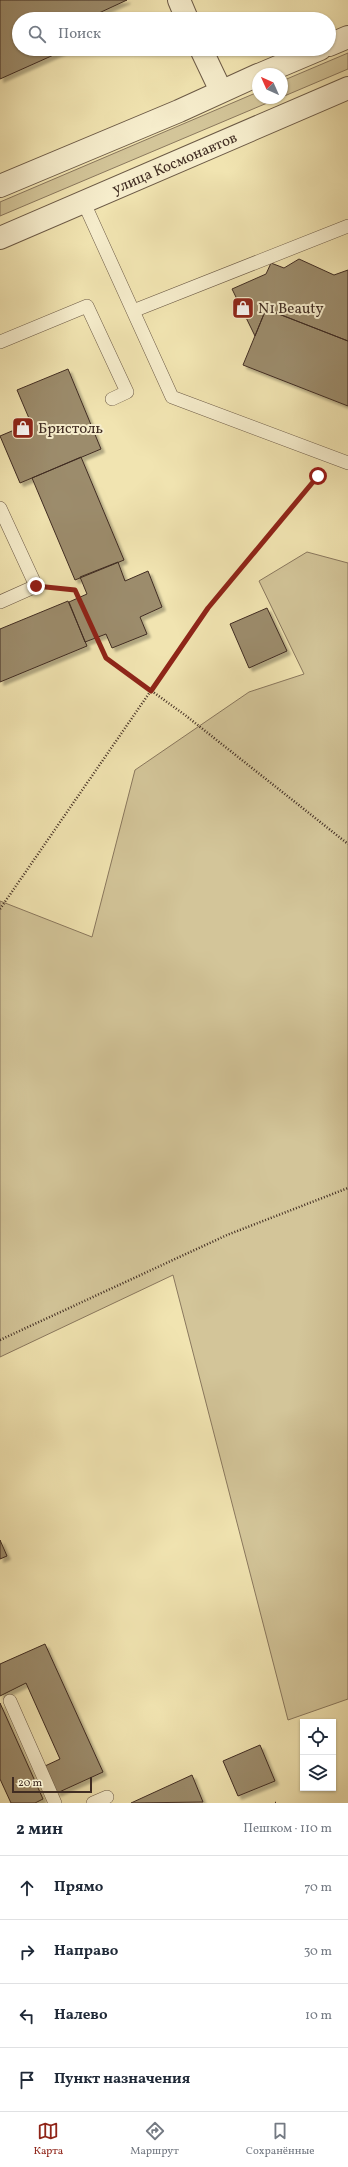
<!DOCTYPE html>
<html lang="ru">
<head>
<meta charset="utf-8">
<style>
  :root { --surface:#fff; --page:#f2f2f3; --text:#1f2937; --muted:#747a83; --line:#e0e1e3; --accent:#8f2418 }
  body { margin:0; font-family:Vollkorn,serif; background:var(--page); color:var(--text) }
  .controls { position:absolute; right:12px; bottom:12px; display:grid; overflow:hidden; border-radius:0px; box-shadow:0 1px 3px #0004 }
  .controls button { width:36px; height:36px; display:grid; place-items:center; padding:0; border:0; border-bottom:1px solid var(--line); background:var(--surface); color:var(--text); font:20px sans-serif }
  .compass { position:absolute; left:252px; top:68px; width:36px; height:36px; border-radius:50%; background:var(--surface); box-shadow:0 1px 3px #0004; rotate:315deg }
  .scale { position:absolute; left:12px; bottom:10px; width:80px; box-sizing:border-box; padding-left:4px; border:2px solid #402c22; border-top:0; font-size:11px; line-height:14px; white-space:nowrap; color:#402c22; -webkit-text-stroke:3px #f6edcc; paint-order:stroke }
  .stop { position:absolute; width:12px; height:12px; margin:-9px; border:3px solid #8f2418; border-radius:50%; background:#fff }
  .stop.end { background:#8f2418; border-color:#fff; box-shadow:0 1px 4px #0008 }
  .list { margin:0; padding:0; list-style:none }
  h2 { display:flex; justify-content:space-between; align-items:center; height:52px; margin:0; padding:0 16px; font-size:17px }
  h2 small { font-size:13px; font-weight:400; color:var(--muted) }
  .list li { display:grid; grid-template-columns:26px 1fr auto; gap:12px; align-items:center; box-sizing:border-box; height:64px; padding:0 16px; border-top:1px solid var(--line) }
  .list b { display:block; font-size:15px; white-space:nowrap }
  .list em { font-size:13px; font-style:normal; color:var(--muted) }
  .icon { flex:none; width:22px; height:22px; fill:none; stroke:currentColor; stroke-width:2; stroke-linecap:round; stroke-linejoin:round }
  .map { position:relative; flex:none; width:348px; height:1803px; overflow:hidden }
  .search { position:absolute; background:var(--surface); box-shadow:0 1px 3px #0004; left:12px; right:12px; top:12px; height:44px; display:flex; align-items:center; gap:10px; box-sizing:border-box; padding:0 14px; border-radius:22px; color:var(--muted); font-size:15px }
  .sheet { height:308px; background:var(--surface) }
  nav { display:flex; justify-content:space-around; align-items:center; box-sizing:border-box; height:56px; border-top:1px solid var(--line); background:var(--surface); font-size:11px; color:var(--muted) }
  nav a { display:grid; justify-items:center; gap:2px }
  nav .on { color:var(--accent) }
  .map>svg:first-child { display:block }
  .green { fill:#d3c599; stroke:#8a785e }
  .building { fill:#9c8c6c; stroke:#402c22; filter:url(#shadow) }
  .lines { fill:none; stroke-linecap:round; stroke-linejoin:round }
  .lane-casing { stroke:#6c5a46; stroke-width:14 }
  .street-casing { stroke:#6c5a46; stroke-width:24 }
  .path { stroke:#402c22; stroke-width:2.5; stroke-dasharray:1 2; stroke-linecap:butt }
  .lane { stroke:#f6edcc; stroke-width:13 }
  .street { stroke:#f6edcc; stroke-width:22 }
  .route { stroke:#8f2418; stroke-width:5 }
  .labels { text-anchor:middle; stroke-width:4; stroke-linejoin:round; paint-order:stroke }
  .street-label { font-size:15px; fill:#402c22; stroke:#f6edcc }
  .poi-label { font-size:15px; fill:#402c22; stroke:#f6edcc; text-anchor:start }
</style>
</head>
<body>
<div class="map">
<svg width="348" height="1803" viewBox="0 0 348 1803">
  <defs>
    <filter id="shadow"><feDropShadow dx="3.5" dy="3.5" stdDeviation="1" flood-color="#0004"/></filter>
  </defs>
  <rect width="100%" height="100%" fill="#f1e4b1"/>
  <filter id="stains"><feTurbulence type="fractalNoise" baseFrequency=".005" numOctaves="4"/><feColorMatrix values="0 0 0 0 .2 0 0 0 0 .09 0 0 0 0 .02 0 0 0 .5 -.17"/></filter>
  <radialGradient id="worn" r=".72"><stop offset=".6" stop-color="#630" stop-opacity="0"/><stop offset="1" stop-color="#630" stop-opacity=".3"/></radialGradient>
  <path class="green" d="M348,53V69L282,97V81Z
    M258,92V98H279L0,216V202Z
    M307,552L348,563V1699L288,1720L173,1275L0,1357V901L92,937L135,770L249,692L304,674L259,581Z"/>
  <path class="building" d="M0,0H127L86,19H19V49H67L0,79Z
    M299,259L334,275L348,270V341L266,309L255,336L232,289L266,274L271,263L284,268Z
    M266,309L348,341V406L243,365Z
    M68,369L101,449L20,483L0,436L31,423L17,390Z
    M81,457L124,560L75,580L32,478Z
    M118,562L125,581L148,571L162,607L140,617L147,634L112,648L106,634L85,642L69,602L87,594L80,577Z
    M68,601L87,646L0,682V629Z
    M267,608L287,651L249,668L230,624Z
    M0,1540L7,1556L0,1559Z
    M45,1644L103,1772L57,1793L45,1766L60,1759L26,1683L0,1696V1664Z
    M0,1703L43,1799L35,1803H11L0,1779Z
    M260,1745L275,1781L238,1796L223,1761Z
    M192,1775L203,1802L131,1803Z"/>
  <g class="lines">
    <g class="lane-casing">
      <path id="lane" d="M84,203L172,397L348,463
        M133,311L348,226
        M0,342L87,306L127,392L112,399
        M0,508L36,586L0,602
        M10,1701L55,1803
        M93,1803L107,1797"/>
    </g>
    <g class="street-casing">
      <g id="street">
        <path d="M179,0L187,19"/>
        <path d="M329,45L348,37"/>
        <path d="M201,49L221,91"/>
        <path d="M261,74L320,49"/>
        <path d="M0,186L179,111L258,75"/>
        <path id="s1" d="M0,238L348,88"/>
      </g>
    </g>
    <path class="path" d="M56,588L75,590L106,658L185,715L348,844
      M0,909L208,608L318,476
      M0,1340L227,1235L348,1188
      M275,1803H276"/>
    <use href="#lane" class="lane"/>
    <use href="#street" class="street"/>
  </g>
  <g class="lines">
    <path class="route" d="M36,586L75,590L106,658L151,691L208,608L318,476"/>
  </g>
  <defs>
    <g id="shop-square" transform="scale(1.15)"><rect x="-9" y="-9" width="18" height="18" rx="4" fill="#8f2418" stroke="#f6edcc"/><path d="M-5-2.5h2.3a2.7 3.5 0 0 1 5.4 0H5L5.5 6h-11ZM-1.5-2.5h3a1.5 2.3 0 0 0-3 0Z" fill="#fff"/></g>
  </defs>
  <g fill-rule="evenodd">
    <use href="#shop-square" x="243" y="308"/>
    <use href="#shop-square" x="23" y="428"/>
  </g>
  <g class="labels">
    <g class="street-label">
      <text dy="5" stroke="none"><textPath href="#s1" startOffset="190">улица Космонавтов</textPath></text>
    </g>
    <g class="poi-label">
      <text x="258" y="313">N1 Beauty</text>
      <text x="38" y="433">Бристоль</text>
    </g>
  </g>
  <rect width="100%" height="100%" filter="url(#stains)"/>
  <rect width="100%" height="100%" fill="url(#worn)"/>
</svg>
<div class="controls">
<button><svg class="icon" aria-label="locate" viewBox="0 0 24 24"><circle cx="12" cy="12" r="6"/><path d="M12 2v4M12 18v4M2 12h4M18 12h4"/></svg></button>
<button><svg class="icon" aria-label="layers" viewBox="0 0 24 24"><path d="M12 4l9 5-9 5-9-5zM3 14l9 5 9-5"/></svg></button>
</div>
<svg class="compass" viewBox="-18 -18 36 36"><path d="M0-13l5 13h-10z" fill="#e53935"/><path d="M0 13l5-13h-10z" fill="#747a83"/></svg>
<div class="scale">20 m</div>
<div class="stop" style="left:318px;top:476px"></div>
<div class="stop end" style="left:36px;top:586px"></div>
<div class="search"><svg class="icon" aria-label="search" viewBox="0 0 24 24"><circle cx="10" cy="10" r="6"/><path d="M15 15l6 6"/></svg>Поиск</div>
</div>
<section class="sheet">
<h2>2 мин<small>Пешком · 110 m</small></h2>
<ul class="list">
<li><svg class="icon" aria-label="ahead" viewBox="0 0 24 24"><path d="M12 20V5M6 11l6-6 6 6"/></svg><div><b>Прямо</b></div><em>70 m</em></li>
<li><svg class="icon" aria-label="right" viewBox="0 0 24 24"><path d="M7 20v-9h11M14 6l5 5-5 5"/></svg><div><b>Направо</b></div><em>30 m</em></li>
<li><svg class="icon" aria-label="left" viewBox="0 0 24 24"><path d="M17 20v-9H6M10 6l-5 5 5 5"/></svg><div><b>Налево</b></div><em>10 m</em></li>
<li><svg class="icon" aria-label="arrive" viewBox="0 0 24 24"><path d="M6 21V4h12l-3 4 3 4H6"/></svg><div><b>Пункт назначения</b></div></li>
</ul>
</section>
<nav>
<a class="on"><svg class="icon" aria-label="map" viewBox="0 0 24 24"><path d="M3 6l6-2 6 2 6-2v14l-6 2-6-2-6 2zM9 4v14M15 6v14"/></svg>Карта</a>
<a><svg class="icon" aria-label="directions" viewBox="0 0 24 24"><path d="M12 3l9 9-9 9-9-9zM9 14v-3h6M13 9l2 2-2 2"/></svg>Маршрут</a>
<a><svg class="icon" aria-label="saved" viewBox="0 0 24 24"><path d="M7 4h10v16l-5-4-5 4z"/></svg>Сохранённые</a>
</nav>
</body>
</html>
